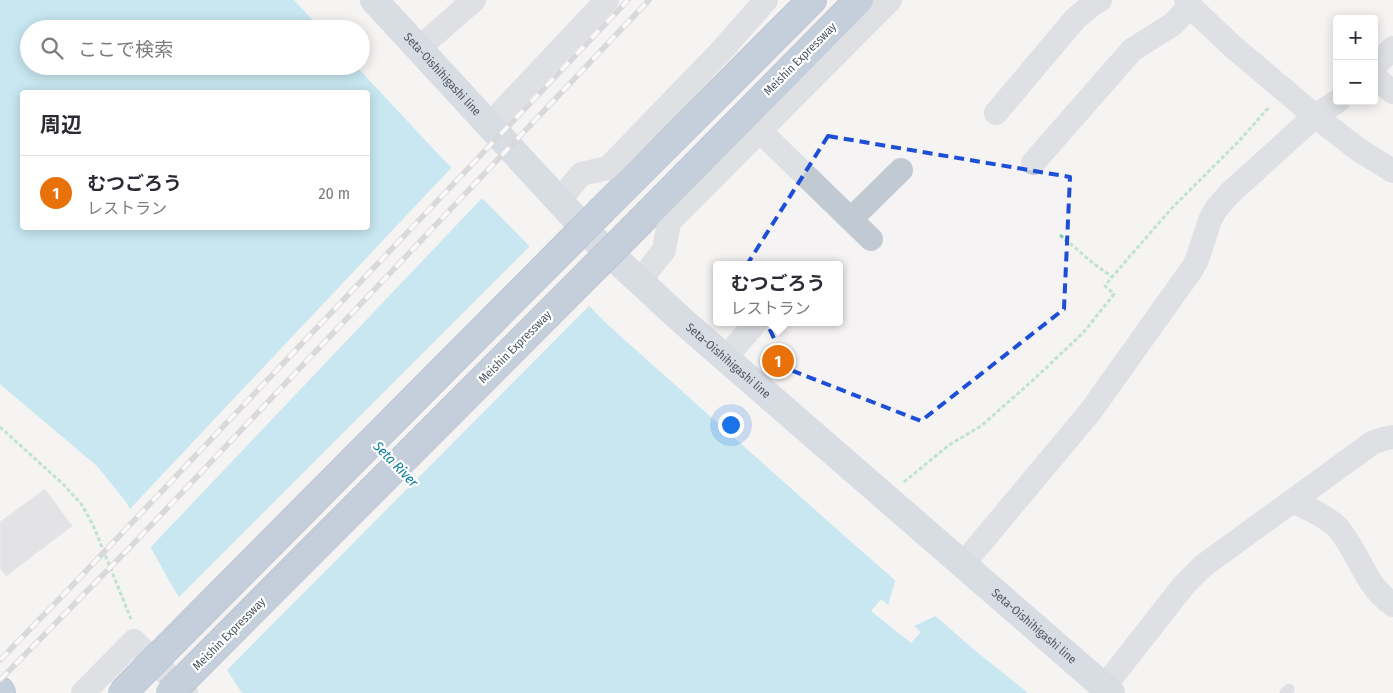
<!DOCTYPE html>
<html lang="ja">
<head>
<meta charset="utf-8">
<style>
  :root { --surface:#fff; --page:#f7f7f7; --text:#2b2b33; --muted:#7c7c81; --line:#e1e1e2; --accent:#1a73e8 }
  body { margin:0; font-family:"Fira Sans Condensed","Noto Sans JP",sans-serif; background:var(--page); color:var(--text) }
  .controls { position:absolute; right:15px; top:15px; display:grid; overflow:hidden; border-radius:5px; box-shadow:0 2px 12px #0003 }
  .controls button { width:45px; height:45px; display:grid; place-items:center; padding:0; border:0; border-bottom:1px solid var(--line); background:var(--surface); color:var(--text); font:25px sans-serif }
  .you { position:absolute; left:730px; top:424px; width:18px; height:18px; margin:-12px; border:4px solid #fff; border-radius:50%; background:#1a73e8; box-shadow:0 0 0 8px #1a73e833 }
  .badge { display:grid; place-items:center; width:32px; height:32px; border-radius:50%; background:var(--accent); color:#fff; font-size:16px; font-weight:700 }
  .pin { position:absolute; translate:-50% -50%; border:2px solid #fff; box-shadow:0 1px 5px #0006 }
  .popup { position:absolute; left:713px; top:261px; width:130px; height:65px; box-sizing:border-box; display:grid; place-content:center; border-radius:5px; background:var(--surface); filter:drop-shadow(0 1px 4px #0005); font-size:16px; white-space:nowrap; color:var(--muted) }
  .popup b { font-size:19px; color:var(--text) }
  .popup::after { content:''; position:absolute; left:50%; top:100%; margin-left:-10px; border:10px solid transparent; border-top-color:var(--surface) }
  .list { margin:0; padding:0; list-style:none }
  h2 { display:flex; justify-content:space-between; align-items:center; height:65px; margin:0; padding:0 20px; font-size:21px }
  h2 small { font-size:16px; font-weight:400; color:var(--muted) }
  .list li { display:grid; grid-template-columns:32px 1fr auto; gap:15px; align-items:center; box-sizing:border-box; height:75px; padding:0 20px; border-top:1px solid var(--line) }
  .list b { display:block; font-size:19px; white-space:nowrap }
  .list p { margin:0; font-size:16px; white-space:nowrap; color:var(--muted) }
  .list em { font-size:16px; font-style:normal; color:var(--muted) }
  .icon { flex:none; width:28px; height:28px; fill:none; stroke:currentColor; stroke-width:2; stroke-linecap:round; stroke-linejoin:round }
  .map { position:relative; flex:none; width:1393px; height:693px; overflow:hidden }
  .search { position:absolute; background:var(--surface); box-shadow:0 2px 12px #0003; left:20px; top:20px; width:350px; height:55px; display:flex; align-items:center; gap:12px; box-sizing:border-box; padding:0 18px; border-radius:28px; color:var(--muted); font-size:19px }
  .panel { position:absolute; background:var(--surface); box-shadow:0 2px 12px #0003; left:20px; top:90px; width:350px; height:140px; border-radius:5px }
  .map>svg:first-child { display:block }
  .water { fill:#90daee; fill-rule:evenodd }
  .pier { fill:#f5f3f3 }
  .building { fill:#cdcfd5; stroke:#d7d9de }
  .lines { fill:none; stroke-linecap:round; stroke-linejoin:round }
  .highway-casing { stroke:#7690ad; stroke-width:30 }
  .path { stroke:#7ad0a6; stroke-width:3; stroke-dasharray:4 2.5; stroke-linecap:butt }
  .lane { stroke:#c1cad2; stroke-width:11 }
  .street { stroke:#c1cad2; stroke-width:24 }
  .primary { stroke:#b3c2d1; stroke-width:28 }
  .highway { stroke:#8ba5c1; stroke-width:28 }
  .rail-casing { stroke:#b5b8bd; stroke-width:5.5 }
  .rail { stroke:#fff; stroke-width:4; stroke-dasharray:11; stroke-linecap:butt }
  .highway-bridge-casing { stroke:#7690ad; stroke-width:30; stroke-linecap:butt }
  .highway-bridge { stroke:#8ba5c1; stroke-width:28 }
  .marked { fill:none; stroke:#1d4ed8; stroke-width:4; stroke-dasharray:10 6; stroke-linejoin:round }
  .labels { text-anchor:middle; stroke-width:4.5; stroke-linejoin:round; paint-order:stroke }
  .street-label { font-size:12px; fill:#4a5661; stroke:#fff }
  .water-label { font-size:14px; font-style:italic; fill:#0c7c9b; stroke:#fff }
</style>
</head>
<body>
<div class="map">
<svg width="1393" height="693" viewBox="0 0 1393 693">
  <rect width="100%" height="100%" fill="#f5f3f3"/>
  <path class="water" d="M0,0H294L321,29H29V66H356L440,156L609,326L840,532L972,648L1028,693H242L172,586L126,502L98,467L0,384ZM22,92H368V228H22Z"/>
  <path class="pier" d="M453,166L484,196L149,549L128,511Z
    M532,244L591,304L225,672L177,599Z
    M896,578L938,615L914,626L921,632L911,643L871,611L881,599L888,605Z"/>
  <path class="building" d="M45,489L72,526L6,576L0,568V522Z"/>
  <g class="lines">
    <g class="highway-casing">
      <path id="highway" d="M603,209L812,0
        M628,234L859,0
        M0,691L1,693"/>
    </g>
    <path class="path" d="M1060,235L1093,263L1112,277
      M0,427L64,485L82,505L93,525L131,619
      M904,482L949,445L981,426L1032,381L1084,332L1114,294L1105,286L1112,277L1171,209L1239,141L1269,107"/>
    <path class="lane" d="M1285,693L1289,689"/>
    <path class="street" d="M1186,0L1190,6L1232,46L1315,116L1359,150L1393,171
      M419,48L474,0
      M1374,67L1393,48
      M1374,77L1393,92
      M996,113L1075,19L1093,4L1100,0
      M489,125L607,0
      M760,131L871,239
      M1033,163L1132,50L1173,24L1190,6
      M559,201L581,174L608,168L722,50L766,0
      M851,219L901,170
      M639,282L664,250L669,222L890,0
      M725,359L756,322
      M1292,501C1307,508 1324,515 1336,526C1341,530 1344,537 1348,542C1363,566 1369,588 1393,605
      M963,564L1090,412L1192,269L1197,260L1210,220L1216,209L1230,193L1315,116L1338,101
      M1104,687L1184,585L1203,566L1372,443L1383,439L1393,437
      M83,693L134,641L186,693"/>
    <path class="primary" id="s1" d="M374,0L596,241L686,324L1111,693"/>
    <use href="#highway" class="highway"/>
    <g class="rail-casing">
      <path id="rail" d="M0,660L68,590L628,0
        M0,680L137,540L649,0"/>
    </g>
    <use href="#rail" class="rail"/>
    <g class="highway-bridge-casing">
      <path id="highway-bridge" d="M122,693L603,209
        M170,693L628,234"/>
    </g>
    <use href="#highway-bridge" class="highway-bridge"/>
  </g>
  <path d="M0 0H1393V693H0ZM828,136L1070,177L1064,309L921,421L788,369L743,271Z" fill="#f5f3f3" fill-opacity=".55" fill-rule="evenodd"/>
  <path class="marked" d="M828,136L1070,177L1064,309L921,421L788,369L743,271Z"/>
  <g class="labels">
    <g class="street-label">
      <text transform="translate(800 59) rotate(-45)" y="4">Meishin Expressway</text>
      <text dy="4" stroke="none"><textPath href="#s1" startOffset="101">Seta-Oishihigashi line</textPath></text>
      <text transform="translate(515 347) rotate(-45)" y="4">Meishin Expressway</text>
      <text dy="4" stroke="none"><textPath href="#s1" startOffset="506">Seta-Oishihigashi line</textPath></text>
      <text dy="4" stroke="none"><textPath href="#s1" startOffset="911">Seta-Oishihigashi line</textPath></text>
      <text transform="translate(229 634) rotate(-45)" y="4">Meishin Expressway</text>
    </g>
    <g class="water-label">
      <text transform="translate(396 464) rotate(46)" y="5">Seta River</text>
    </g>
  </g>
</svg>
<div class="controls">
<button>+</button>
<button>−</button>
</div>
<div class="you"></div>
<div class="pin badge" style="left:778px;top:361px;background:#e8710a">1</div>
<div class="popup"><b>むつごろう</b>レストラン</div>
<div class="search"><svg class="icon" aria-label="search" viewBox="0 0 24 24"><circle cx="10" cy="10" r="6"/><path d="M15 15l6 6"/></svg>ここで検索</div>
<section class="panel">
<h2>周辺<small></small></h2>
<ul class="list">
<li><span class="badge" style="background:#e8710a">1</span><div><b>むつごろう</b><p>レストラン</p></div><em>20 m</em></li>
</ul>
</section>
</div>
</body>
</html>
